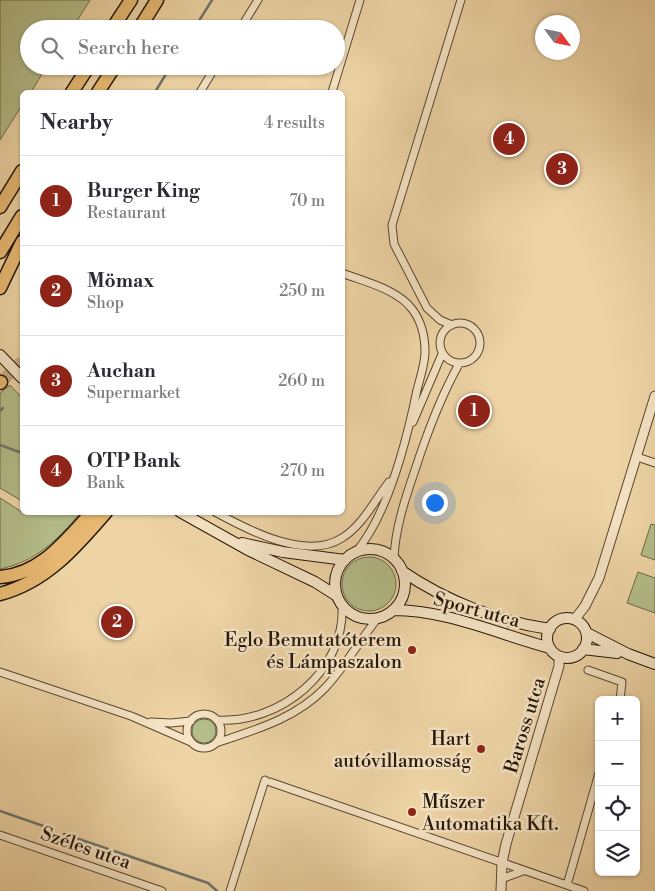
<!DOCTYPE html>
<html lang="en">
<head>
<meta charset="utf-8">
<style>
  :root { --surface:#fff; --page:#f2f2f3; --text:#2b2b33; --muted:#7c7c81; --line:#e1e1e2; --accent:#8f2418 }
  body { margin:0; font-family:"Libre Bodoni",serif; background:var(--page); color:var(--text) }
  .controls { position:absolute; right:15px; bottom:15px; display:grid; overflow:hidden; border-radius:8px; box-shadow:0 1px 4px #0004 }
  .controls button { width:45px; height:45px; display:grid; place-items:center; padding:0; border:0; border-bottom:1px solid var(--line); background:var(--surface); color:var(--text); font:25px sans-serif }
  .compass { position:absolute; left:535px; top:15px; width:45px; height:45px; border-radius:50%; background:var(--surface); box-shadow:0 1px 4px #0004; rotate:123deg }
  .you { position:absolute; left:434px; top:502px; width:18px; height:18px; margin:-12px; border:4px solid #fff; border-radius:50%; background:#1a73e8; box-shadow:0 0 0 8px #1a73e833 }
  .badge { display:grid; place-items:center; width:32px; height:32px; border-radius:50%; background:var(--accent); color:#fff; font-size:16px; font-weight:700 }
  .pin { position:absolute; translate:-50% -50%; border:2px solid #fff; box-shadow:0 1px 5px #0006 }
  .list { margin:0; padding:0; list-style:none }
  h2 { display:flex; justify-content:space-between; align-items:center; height:65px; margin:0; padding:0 20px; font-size:21px }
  h2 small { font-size:16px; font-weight:400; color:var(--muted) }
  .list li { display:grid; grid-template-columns:32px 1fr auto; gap:15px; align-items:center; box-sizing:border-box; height:90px; padding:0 20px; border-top:1px solid var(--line) }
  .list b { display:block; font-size:19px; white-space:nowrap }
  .list p { margin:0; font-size:16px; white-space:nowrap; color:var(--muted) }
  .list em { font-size:16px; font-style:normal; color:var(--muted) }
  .icon { flex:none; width:28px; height:28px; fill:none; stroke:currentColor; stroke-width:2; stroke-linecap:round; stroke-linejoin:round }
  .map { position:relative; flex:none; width:655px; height:891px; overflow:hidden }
  .search { position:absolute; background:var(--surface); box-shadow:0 1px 4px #0004; left:20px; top:20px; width:325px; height:55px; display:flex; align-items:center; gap:12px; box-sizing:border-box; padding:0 18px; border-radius:28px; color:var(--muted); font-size:19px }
  .panel { position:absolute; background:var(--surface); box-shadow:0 1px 4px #0004; left:20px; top:90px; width:325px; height:425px; border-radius:8px }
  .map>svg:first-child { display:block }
  .green { fill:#b4be8a; stroke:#6c6a4a }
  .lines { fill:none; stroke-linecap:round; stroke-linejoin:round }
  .stream { stroke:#6d766e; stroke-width:2.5 }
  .motorway-tunnel { stroke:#c7af87; stroke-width:12; stroke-dasharray:12 6; stroke-linecap:butt }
  .minor-casing { stroke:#584631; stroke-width:9 }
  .tertiary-casing { stroke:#584631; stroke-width:11 }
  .secondary-casing { stroke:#25160a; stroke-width:12 }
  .motorway-casing { stroke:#25160a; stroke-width:15 }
  .minor { stroke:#f5e4c5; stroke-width:7 }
  .tertiary { stroke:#f5e4c5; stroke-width:9 }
  .secondary { stroke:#f5e4c5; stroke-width:10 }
  .motorway { stroke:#e8ba73; stroke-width:12 }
  .poi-dot { fill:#8f2418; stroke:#f5e4c5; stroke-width:2 }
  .labels { text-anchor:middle; stroke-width:5; stroke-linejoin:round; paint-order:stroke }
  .street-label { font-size:19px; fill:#25160a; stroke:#f5e4c5 }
  .poi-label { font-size:19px; fill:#25160a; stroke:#f5e4c5; text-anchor:end }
</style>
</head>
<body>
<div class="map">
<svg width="655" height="891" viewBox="0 0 655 891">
  <rect width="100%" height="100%" fill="#efd5a6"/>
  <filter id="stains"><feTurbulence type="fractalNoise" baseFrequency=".004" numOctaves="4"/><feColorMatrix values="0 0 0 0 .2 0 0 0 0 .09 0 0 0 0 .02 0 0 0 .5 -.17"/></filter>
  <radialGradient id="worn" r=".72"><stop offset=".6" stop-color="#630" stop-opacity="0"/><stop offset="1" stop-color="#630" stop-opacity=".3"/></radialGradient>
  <path class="green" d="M0,0H90L72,29H29V66H47L31,92H22V105L0,140Z
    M10,385L22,398V501L0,488V393Z
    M0,498L22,512L80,513C58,540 35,562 0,569Z
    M651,524L655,525V560L641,555Z
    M342 584a27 27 0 1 1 54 0a27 27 0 1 1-54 0Z
    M638,572L655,578V613L627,603Z
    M192 731a12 12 0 1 1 24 0a12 12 0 1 1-24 0Z"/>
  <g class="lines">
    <path class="stream" d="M194,29L212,0
      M191,66L198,69
      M155,92L171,66
      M0,411L3,408
      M0,445L22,453
      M0,811L52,829
      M64,834L208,883L217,891"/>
    <path class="motorway-tunnel" d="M1,382L22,361"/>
    <g class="minor-casing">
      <path id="minor" d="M240,29L258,0
        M200,92L216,66
        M332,92L360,0
        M342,273C365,282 397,289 412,309C422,322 425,337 425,352C425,364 420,378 417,390C407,439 389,513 356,552
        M440 343a20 20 0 1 1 40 0a20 20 0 1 1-40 0Z
        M452,325L440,320L427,308L394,244L392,225L461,0
        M413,422L442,354
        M637,457L655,463
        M215,512C248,530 306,561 342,538C362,526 375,500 389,482
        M394,559C395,529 405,499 415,470C427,433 440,398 459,364
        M588,670L622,682L620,700
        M0,672L131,716L191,742
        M187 731a17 17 0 1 1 34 0a17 17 0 1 1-34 0Z
        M217,720C280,724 346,671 342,605
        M151,722L171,723L191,721
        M216,743C255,730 295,719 325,688C345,667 359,641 378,618
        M270,782L584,891
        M0,835L162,891
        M501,879L523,871
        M567,885L599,773
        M230,891L265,780"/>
    </g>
    <g class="tertiary-casing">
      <path id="tertiary" d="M575,619L585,606L599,578L655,396
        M501,891L502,863L506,844L559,666V656"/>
    </g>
    <g class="secondary-casing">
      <path id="secondary" d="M0,355L22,378
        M180,512L248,550L315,582L337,596
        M242,543L283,552L345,560
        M335 584a35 35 0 1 1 70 0a35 35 0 1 1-70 0Z
        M402,571C444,600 499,622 550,629
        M393,610C447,610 498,634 550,648
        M547 638a20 20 0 1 1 40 0a20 20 0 1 1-40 0Z
        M587,633L628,654L655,664
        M583,649L617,653"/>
    </g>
    <g class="motorway-casing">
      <path id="motorway" d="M112,29L131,0
        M139,29L157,0
        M72,92L89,66
        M98,92L115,66
        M0,207L22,171
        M0,252L22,216
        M0,288L22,242
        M0,383L1,382
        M0,577C41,574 66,540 92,512
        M0,594C46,582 76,547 106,512"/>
    </g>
    <use href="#minor" class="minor"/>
    <use href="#tertiary" class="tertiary"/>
    <use href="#secondary" class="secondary"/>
    <use href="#motorway" class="motorway"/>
  </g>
  <g class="poi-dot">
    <circle cx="412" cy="650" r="5"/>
    <circle cx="481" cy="749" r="5"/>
    <circle cx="412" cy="812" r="5"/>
  </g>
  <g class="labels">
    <g class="street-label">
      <text transform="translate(477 609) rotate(15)" y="7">Sport utca</text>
      <text transform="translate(524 725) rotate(-73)" y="7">Baross utca</text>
      <text transform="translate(86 847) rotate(19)" y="7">Széles utca</text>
    </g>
    <g class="poi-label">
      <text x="402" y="646">Eglo Bemutatóterem<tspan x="402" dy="22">és Lámpaszalon</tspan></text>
      <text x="471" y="745">Hart<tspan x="471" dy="22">autóvillamosság</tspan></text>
      <text x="422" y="808" text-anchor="start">Műszer<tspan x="422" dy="22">Automatika Kft.</tspan></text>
    </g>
  </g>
  <rect width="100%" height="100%" filter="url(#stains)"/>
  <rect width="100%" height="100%" fill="url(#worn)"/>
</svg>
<div class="controls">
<button>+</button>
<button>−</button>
<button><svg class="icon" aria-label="locate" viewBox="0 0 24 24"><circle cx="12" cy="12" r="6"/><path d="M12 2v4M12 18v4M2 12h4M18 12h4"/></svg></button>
<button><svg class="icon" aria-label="layers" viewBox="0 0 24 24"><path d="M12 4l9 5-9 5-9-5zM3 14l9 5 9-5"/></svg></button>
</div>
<svg class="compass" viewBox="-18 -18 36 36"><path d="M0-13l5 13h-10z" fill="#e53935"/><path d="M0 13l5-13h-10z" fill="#7c7c81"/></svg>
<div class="you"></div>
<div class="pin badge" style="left:474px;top:411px">1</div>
<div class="pin badge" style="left:117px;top:622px">2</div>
<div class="pin badge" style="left:562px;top:169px">3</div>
<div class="pin badge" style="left:509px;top:139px">4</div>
<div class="search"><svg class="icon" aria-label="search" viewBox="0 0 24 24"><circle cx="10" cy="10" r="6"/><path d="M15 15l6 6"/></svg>Search here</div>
<section class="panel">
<h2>Nearby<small>4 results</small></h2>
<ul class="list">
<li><span class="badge">1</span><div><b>Burger King</b><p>Restaurant</p></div><em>70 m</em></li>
<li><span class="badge">2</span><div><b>Mömax</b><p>Shop</p></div><em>250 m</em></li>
<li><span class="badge">3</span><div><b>Auchan</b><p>Supermarket</p></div><em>260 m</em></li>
<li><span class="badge">4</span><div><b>OTP Bank</b><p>Bank</p></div><em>270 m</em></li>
</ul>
</section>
</div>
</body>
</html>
